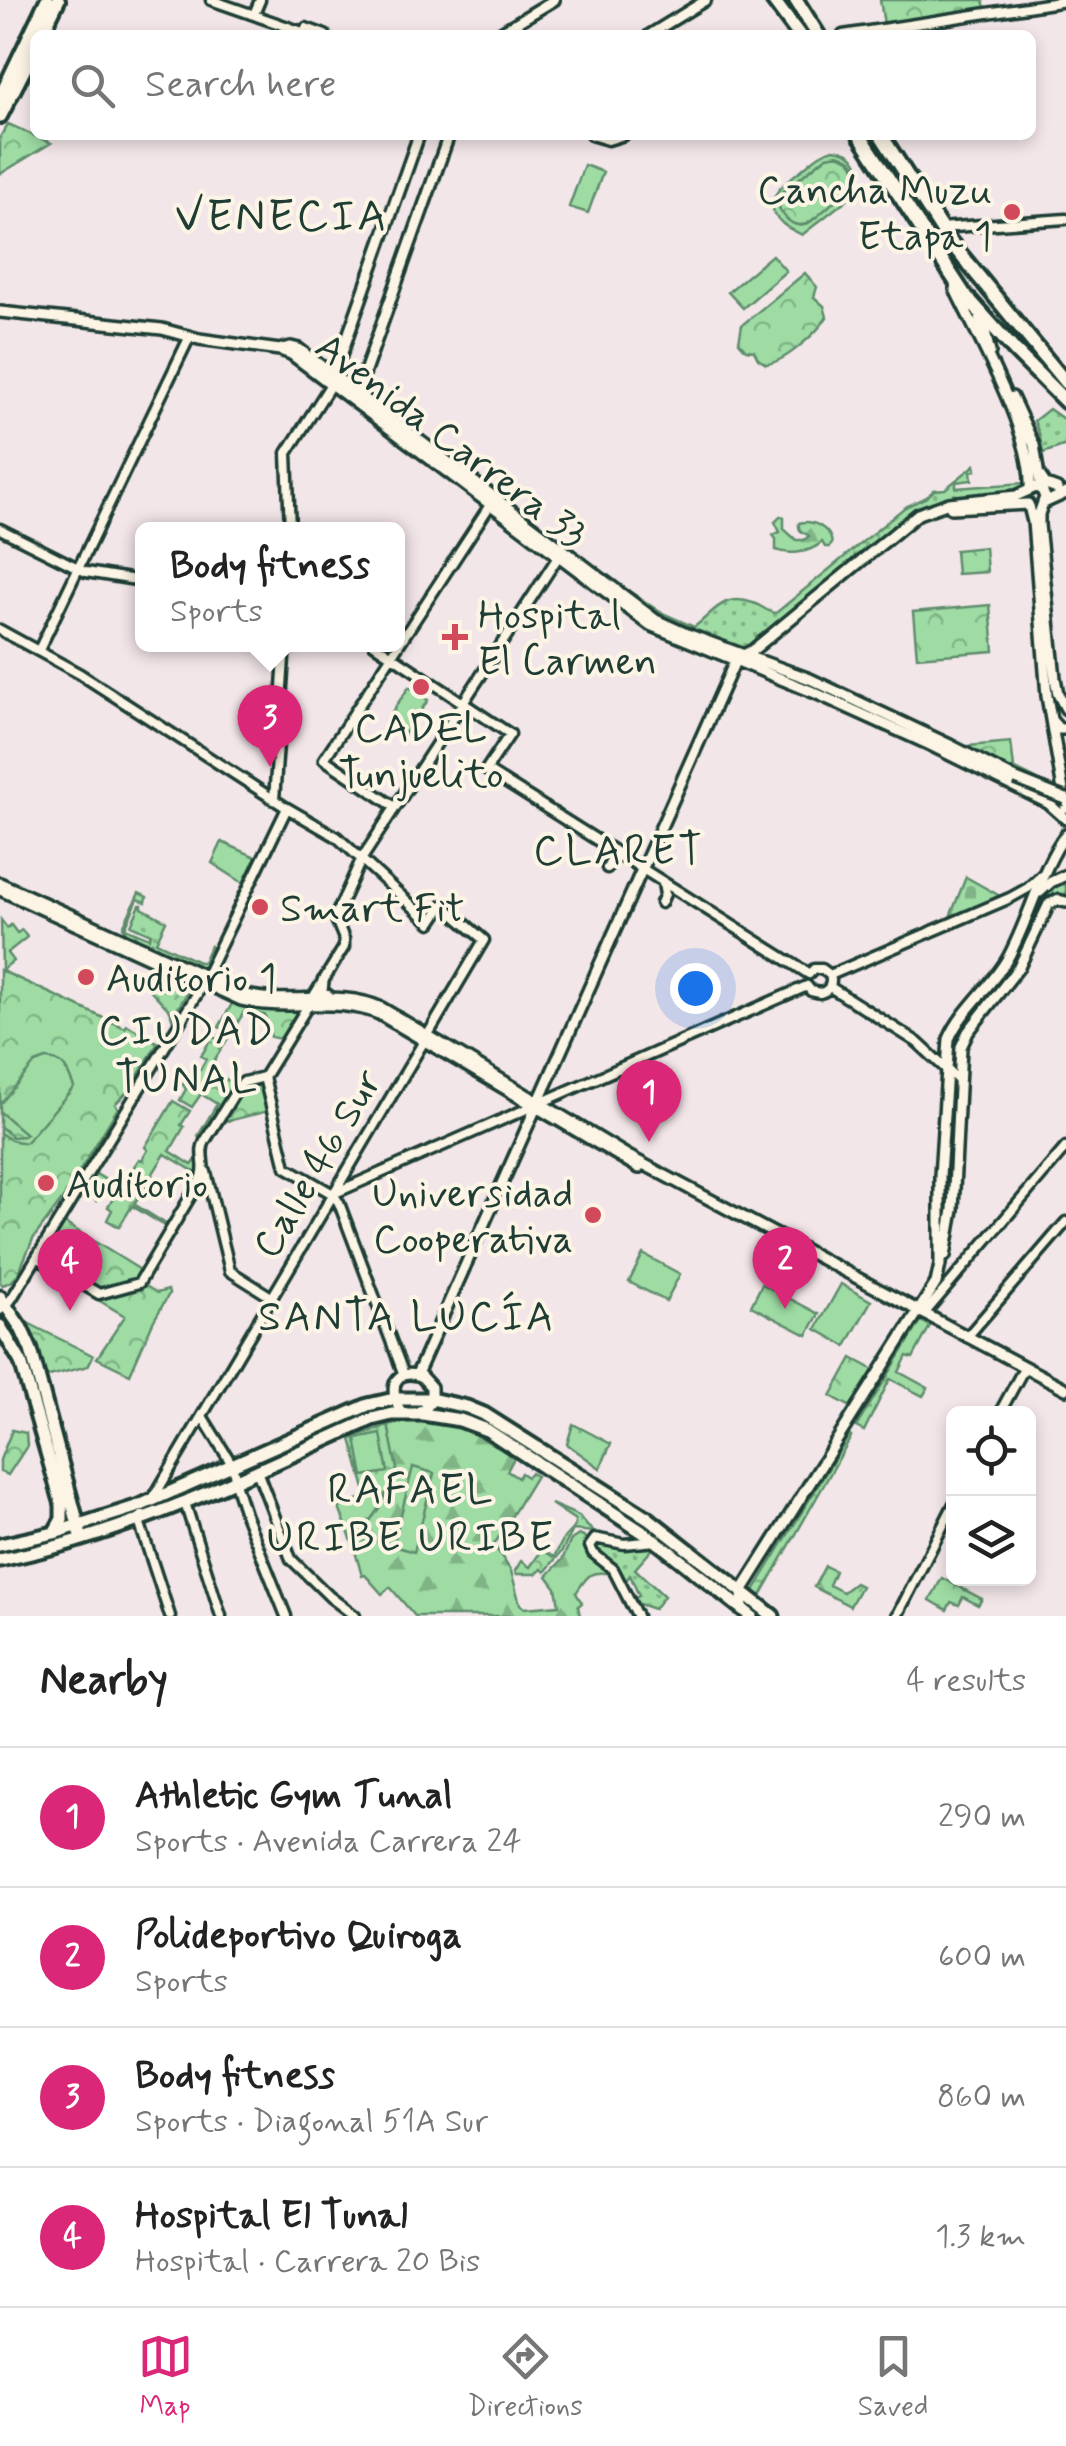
<!DOCTYPE html>
<html lang="en">
<head>
<meta charset="utf-8">
<style>
  :root { --surface:#fff; --page:#f2f2f2; --text:#222; --muted:#767676; --line:#e0e0e0; --accent:#db2777 }
  body { margin:0; font-family:Mynerve,sans-serif; background:var(--page); color:var(--text) }
  .controls { position:absolute; right:30px; bottom:30px; display:grid; overflow:hidden; border-radius:15px; box-shadow:0 5px 15px #0003 }
  .controls button { width:90px; height:90px; display:grid; place-items:center; padding:0; border:0; border-bottom:2px solid var(--line); background:var(--surface); color:var(--text); font:50px sans-serif }
  .you { position:absolute; left:695px; top:988px; width:35px; height:35px; margin:-25px; border:8px solid #fff; border-radius:50%; background:#1a73e8; box-shadow:0 0 0 15px #1a73e833 }
  .badge { display:grid; place-items:center; width:65px; height:65px; border-radius:50%; background:var(--accent); color:#fff; font-size:32px; font-weight:700 }
  .pin { position:absolute; translate:-50% -82px; filter:drop-shadow(0 2px 5px #0008) }
  .pin::after { content:''; position:absolute; top:52px; width:35px; height:30px; background:inherit; clip-path:polygon(0 0,100% 0,50% 100%) }
  .popup { position:absolute; left:135px; top:522px; width:270px; height:130px; box-sizing:border-box; display:grid; place-content:center; border-radius:15px; background:var(--surface); filter:drop-shadow(0 2px 8px #0005); font-size:32px; white-space:nowrap; color:var(--muted) }
  .popup b { font-size:38px; color:var(--text) }
  .popup::after { content:''; position:absolute; left:50%; top:100%; margin-left:-20px; border:20px solid transparent; border-top-color:var(--surface) }
  .list { margin:0; padding:0; list-style:none }
  h2 { display:flex; justify-content:space-between; align-items:center; height:130px; margin:0; padding:0 40px; font-size:42px }
  h2 small { font-size:32px; font-weight:400; color:var(--muted) }
  .list li { display:grid; grid-template-columns:65px 1fr auto; gap:30px; align-items:center; box-sizing:border-box; height:140px; padding:0 40px; border-top:2px solid var(--line) }
  .list b { display:block; font-size:38px; white-space:nowrap }
  .list p { margin:0; font-size:32px; white-space:nowrap; color:var(--muted) }
  .list em { font-size:32px; font-style:normal; color:var(--muted) }
  .icon { flex:none; width:55px; height:55px; fill:none; stroke:currentColor; stroke-width:2; stroke-linecap:round; stroke-linejoin:round }
  .map { position:relative; flex:none; width:1066px; height:1616px; overflow:hidden }
  .search { position:absolute; background:var(--surface); box-shadow:0 5px 15px #0003; left:30px; right:30px; top:30px; height:110px; display:flex; align-items:center; gap:25px; box-sizing:border-box; padding:0 35px; border-radius:15px; color:var(--muted); font-size:38px }
  .sheet { height:690px; background:var(--surface) }
  nav { display:flex; justify-content:space-around; align-items:center; box-sizing:border-box; height:140px; border-top:2px solid var(--line); background:var(--surface); font-size:28px; color:var(--muted) }
  nav a { display:grid; justify-items:center; gap:5px }
  nav .on { color:var(--accent) }
  .map>svg:first-child { display:block }
  .grass { fill:url(#grass-dots); stroke:#5e8c6c; stroke-width:2.5 }
  .forest { fill:url(#forest-firs); stroke:#5e8c6c; stroke-width:2.5 }
  .cemetery { fill:url(#cemetery-stones); stroke:#5e8c6c; stroke-width:2.5 }
  .park { fill:url(#park-crowns); stroke:#5e8c6c; stroke-width:2.5 }
  .pitch { fill:#9edca4; stroke:#5e8c6c; stroke-width:2.5; fill-rule:evenodd }
  .water { fill:#aed6f9; stroke:#7599aa; stroke-width:2.5 }
  .lines { fill:none; stroke-linecap:round; stroke-linejoin:round }
  .tertiary-casing { stroke:#1f3d34; stroke-width:15 }
  .secondary-casing { stroke:#1f3d34; stroke-width:16 }
  .primary-casing { stroke:#1f3d34; stroke-width:19 }
  .trunk-casing { stroke:#1f3d34; stroke-width:20 }
  .tertiary { stroke:#fcf5e5; stroke-width:8 }
  .secondary { stroke:#fcf5e5; stroke-width:9 }
  .primary { stroke:#fcf5e5; stroke-width:11 }
  .trunk { stroke:#fcf5e5; stroke-width:12 }
  .secondary-bridge-casing { stroke:#1f3d34; stroke-width:16; stroke-linecap:butt }
  .secondary-bridge { stroke:#fcf5e5; stroke-width:9 }
  .poi-dot { fill:#d1495b; stroke:#fcf5e5; stroke-width:4 }
  .labels { text-anchor:middle; stroke-width:8; stroke-linejoin:round; paint-order:stroke }
  .poi-label { font-size:40px; fill:#1f3d34; stroke:#fcf5e5; text-anchor:start }
  .street-label { font-size:40px; fill:#1f3d34; stroke:#fcf5e5 }
  .neighbourhood-label { font-size:42px; letter-spacing:2.5px; fill:#1f3d34; stroke:#fcf5e5 }
  .quarter-label { font-size:45px; letter-spacing:2.5px; fill:#1f3d34; stroke:#fcf5e5 }
</style>
</head>
<body>
<div class="map">
<svg width="1066" height="1616" viewBox="0 0 1066 1616">
  <defs>
    <pattern id="grass-dots" width="8" height="8" patternUnits="userSpaceOnUse" patternTransform="scale(2.5)"><rect width="8" height="8" fill="#9edca4"/><path d="M2 2h.1M6 6h.1" fill="none" stroke="#80b486" stroke-width="1.8" stroke-linecap="round"/></pattern>
    <pattern id="forest-firs" width="22" height="20" patternUnits="userSpaceOnUse" patternTransform="scale(2.5)"><rect width="22" height="20" fill="#9edca4"/><path d="M5 1l3.5 6h-7zM16 11l3.5 6h-7z" fill="#80b486"/></pattern>
    <pattern id="cemetery-stones" width="16" height="16" patternUnits="userSpaceOnUse" patternTransform="scale(2.5)"><rect width="16" height="16" fill="#9edca4"/><path d="M2 7V4a2 2 0 0 1 4 0v3zM10 15v-3a2 2 0 0 1 4 0v3z" fill="#80b486"/></pattern>
    <pattern id="park-crowns" width="20" height="18" patternUnits="userSpaceOnUse" patternTransform="scale(2.5)"><rect width="20" height="18" fill="#9edca4"/><path d="M2 6a3 3 0 1 1 6 0M12 15a3 3 0 1 1 6 0" fill="none" stroke="#80b486"/></pattern>
  </defs>
  <rect width="100%" height="100%" fill="#f3e6e9"/>
  <filter id="ink" filterUnits="userSpaceOnUse"><feTurbulence type="fractalNoise" baseFrequency=".01" numOctaves="2"/><feDisplacementMap in="SourceGraphic" scale="20" xChannelSelector="R" yChannelSelector="G"/><feConvolveMatrix kernelMatrix="1 2 1 2 8 2 1 2 1" color-interpolation-filters="sRGB"/></filter>
  <g filter="url(#ink)">
    <path class="grass" d="M1049,409L1066,421V445L1043,453L1039,433L1034,421Z
      M975,465L976,470L971,471L972,480L956,482V488L1024,483V485C1006,500 972,494 950,498C936,500 923,506 911,513L743,651L669,624L642,607L628,590L660,612L694,627C713,614 722,592 753,603C763,606 766,612 776,613L905,507L927,497L934,490L945,489Z
      M1066,877V900L1055,898L1021,960L969,1026L956,1074L948,1068L952,1036L1008,961L1041,894L1046,888Z
      M139,893L147,897L146,902L138,899L125,928L149,938L151,934L131,925L140,905H142V908L166,921L156,942L198,962H203L210,946L212,948L203,967L198,969L153,946L152,942L148,943L128,936L123,927Z
      M171,977L186,984L189,990L172,1018L170,1011L139,978L163,990Z
      M597,1542L624,1548L656,1545L635,1569L664,1596L654,1609L636,1603L633,1599L639,1596L630,1575L625,1582L617,1567L594,1548Z"/>
    <path class="forest" d="M781,516L784,518V529L796,540H804L809,536C803,531 798,533 799,523C813,519 831,529 832,544L829,547H825L822,542C811,552 791,556 776,550V539L773,535L780,532L775,522Z
      M423,1419C461,1425 483,1438 515,1456L507,1471L518,1478L521,1473L527,1477L531,1473L536,1476L494,1545L511,1571L520,1604L525,1608L559,1605L556,1588L547,1576L562,1560L571,1540L579,1535L588,1539C585,1557 602,1561 612,1574C589,1570 588,1575 576,1593L582,1603L578,1606L580,1616H415L390,1587L382,1594L365,1575L362,1576L353,1544L379,1508L396,1469L388,1425L397,1423V1420Z"/>
    <path class="cemetery" d="M966,877L1000,896L950,917Z"/>
    <path class="park" d="M880,0H983L985,8L884,24Z
      M8,124L51,143L0,174V137Z
      M833,154C842,155 849,156 854,165C865,187 822,212 807,224C794,228 784,220 779,208L782,192L827,156Z
      M805,273L817,287L814,297L824,306L827,317C817,333 784,363 766,364L758,359L754,351L746,350L739,342L742,325Z
      M985,547L987,572L957,574L955,550Z
      M990,605L994,651L917,657L913,612Z
      M409,687L428,700L404,735L385,722Z
      M1011,742L1014,768L1044,783L1040,785L993,760L957,747Z
      M222,842L256,857L243,883L212,863Z
      M0,970L125,1028L127,1025L158,1043L130,1089L115,1104L118,1108L64,1197L33,1239L17,1276L12,1281L3,1285L0,1283Z
      M233,1002L259,1008L290,1009L295,1011L296,1016L281,1039L271,1037L265,1015L244,1012L209,1069L234,1084L201,1138L198,1136L217,1104L201,1094L192,1107L180,1100L186,1089L183,1085L193,1066L200,1070L206,1059L201,1056L212,1037L218,1039L224,1029L219,1027Z
      M260,1083L268,1111L228,1121L225,1119L243,1088Z
      M173,1101L190,1111L181,1125L184,1127L170,1151L192,1165L196,1160L200,1169V1175L165,1154L134,1204L169,1226L168,1228L132,1206L119,1227L107,1220L112,1210L108,1207L114,1197L103,1190L96,1201L86,1190L96,1174L124,1191L131,1180L127,1177L139,1159L142,1160L148,1150L145,1147Z
      M63,1222L142,1271L135,1281L97,1290L43,1257Z
      M144,1285L157,1293L168,1290L169,1294L153,1322L130,1374L97,1358L125,1316L98,1300L142,1288Z
      M921,1321L930,1326L913,1358L907,1356L899,1372L928,1388L923,1396L890,1379L864,1431L856,1427Z
      M26,1322L90,1354L93,1356L88,1366L46,1377L43,1375Z
      M852,1358L876,1371L853,1408L831,1396Z
      M573,1424L611,1444L600,1468L567,1444Z
      M388,1425L397,1469L379,1508L353,1544L339,1508L367,1496L351,1439Z
      M12,1430L26,1433L27,1446L8,1475L0,1472V1460Z
      M849,1435L851,1437L759,1599L754,1595V1590Z
      M551,1504L579,1516L586,1525L594,1532L573,1530L562,1551L545,1572L542,1569L536,1574H516L515,1571L521,1561L530,1567L542,1550L554,1557L564,1538L575,1526V1520Z
      M825,1566L835,1571L829,1585L843,1592L855,1583L861,1586L850,1606L814,1587Z
      M942,1578L982,1599L978,1605L963,1597L959,1605L951,1602L947,1610L930,1600Z"/>
    <path class="pitch" d="M834,149C856,151 864,167 857,187L859,190L802,235C796,231 788,229 782,223C759,202 783,184 800,171C811,162 820,152 834,149ZM838,154C877,166 846,192 829,206C822,212 812,223 804,225C792,228 784,217 779,208L782,192L827,156Z
      M584,165L603,172L588,213L569,207Z
      M772,255L786,271L743,308L728,292Z
      M1,920L7,928L11,925L17,933L22,930L27,937L7,953L13,961L2,970Z
      M46,1059C65,1059 68,1073 74,1087L25,1143L11,1140L0,1133V1126L12,1137L23,1136L26,1134L0,1112V1104L35,1063Z
      M643,1254L680,1274L666,1301L629,1282Z
      M762,1284L819,1314L807,1335L751,1306Z
      M841,1284L871,1301L846,1346L816,1329Z
      M381,1434L388,1472L363,1476L356,1439Z
      M413,1467L434,1473L414,1552L393,1546Z"/>
    <path class="water" d="M1054,884L1014,964L961,1035L955,1048L954,1071L951,1069L955,1037L1012,963L1050,886Z"/>
    <g class="lines">
      <g class="tertiary-casing">
        <path id="tertiary" d="M211,0L311,35
          M251,14L255,12L260,0
          M306,28L325,35
          M517,29L521,35
          M649,35L706,0
          M843,35L1066,1
          M591,135L608,140L624,135
          M940,228L1066,219
          M0,529L86,572L142,581
          M290,530L287,453L331,384
          M0,630L80,674L287,808L337,837L431,923L443,905L484,940L152,1500
          M374,644L510,734L486,770L809,974
          M39,650L190,336
          M274,800L285,644
          M395,807L324,759L490,505
          M607,868L611,861L620,856
          M661,903L665,894L663,884
          M830,975L1010,898L1028,888L1042,875
          M807,986L811,991L820,993C829,991 833,984 830,975L822,969H814L809,974
          M830,987L917,1042L958,1080
          M264,1077L286,1167L333,1194
          M206,1172L230,1271L271,1297
          M335,1193L807,986
          M333,1194L339,1203L404,1375
          M37,1257L99,1294L139,1283L202,1177C207,1164 198,1154 205,1141L239,1086L244,1082L264,1077L344,947V939L335,917L361,860L558,557
          M0,1310L6,1306L12,1298L197,994L287,808
          M924,1314L1066,1147
          M967,1337L1066,1222
          M999,1414L1023,1370
          M202,1416L233,1466L236,1486L245,1514L286,1616
          M257,1471L291,1559L330,1597L355,1616
          M185,1503L221,1616
          M142,1516L139,1521L170,1616
          M637,1616L613,1569L593,1553L590,1546L595,1539H599L624,1544L656,1541
          M897,1616L954,1504"/>
      </g>
      <g class="secondary-casing">
        <path id="secondary" d="M496,35L554,0
          M955,289C979,339 1033,435 1030,488
          M0,312L162,329L199,339L280,350L291,354L650,625L813,692L930,745L1048,803L1066,819
          M980,320C987,329 986,341 990,352
          M282,349L291,347L299,349L656,620L687,634L810,679L950,745L1016,779
          M332,381L419,135
          M357,394L449,135
          M1012,397L1034,445L1041,489
          M1040,476L1046,485L1057,489
          M1044,503L1066,493
          M1029,506L1033,522L1047,696L1066,808
          M951,508L1028,504
          M1052,721L1059,729H1066
          M0,883L247,995C292,1006 338,988 382,1008L630,1157L1066,1389
          M0,890L241,1000C287,1012 334,996 379,1014L639,1168
          M1040,892L1051,882L1066,875
          M323,981L322,991L330,997
          M945,1256L953,1210L961,1047L968,1032L1019,967L1049,904L1058,900L1066,902
          M417,1374L736,659L753,650L918,514L949,503L1016,496L1036,487L1042,490L1045,497L1039,514V525L1055,678L1058,694L1066,709
          M402,1414C389,1393 390,1367 421,1376L431,1387V1402L424,1410L419,1411
          M743,1610L742,1591L936,1283L940,1265V1176L949,1039C963,1007 993,986 1009,956C1029,919 1042,866 1066,834"/>
      </g>
      <g class="primary-casing">
        <path id="primary" d="M0,1297L21,1328L31,1350L80,1532
          M0,1326L21,1362L62,1505V1519L54,1533
          M0,1545L54,1533L139,1506L368,1405L394,1399H431L467,1407L484,1414L648,1518L773,1616
          M0,1560C132,1534 251,1473 372,1419L392,1414H423L460,1420L487,1430L656,1541L751,1616"/>
      </g>
      <g class="trunk-casing">
        <path id="trunk" d="M773,0L799,35
          M796,0L818,35
          M41,35L58,0
          M0,98L47,0
          M0,116L35,48
          M860,135L964,294L1015,351L1066,402
          M881,135L947,238L1066,383"/>
      </g>
      <use href="#tertiary" class="tertiary"/>
      <use href="#secondary" class="secondary"/>
      <use href="#primary" class="primary"/>
      <use href="#trunk" class="trunk"/>
      <g class="secondary-bridge-casing">
        <path id="secondary-bridge" d="M1016,779L1066,799"/>
      </g>
      <use href="#secondary-bridge" class="secondary-bridge"/>
    </g>
  </g>
  <g class="poi-dot">
    <circle cx="1012" cy="212" r="10"/>
    <path d="M450 622h10v10h10v10h-10v10h-10v-10h-10v-10h10z"/>
    <circle cx="421" cy="687" r="10"/>
    <circle cx="260" cy="907" r="10"/>
    <circle cx="86" cy="977" r="10"/>
    <circle cx="46" cy="1183" r="10"/>
    <circle cx="593" cy="1215" r="10"/>
  </g>
  <g class="labels">
    <g class="poi-label">
      <text x="992" y="203" text-anchor="end">Cancha Muzu<tspan x="992" dy="46">Etapa 1</tspan></text>
      <text x="478" y="628">Hospital<tspan x="478" dy="46">El Carmen</tspan></text>
      <text x="421" y="741" text-anchor="middle">CADEL<tspan x="421" dy="46">Tunjuelito</tspan></text>
      <text x="280" y="921">Smart Fit</text>
      <text x="106" y="991">Auditorio 1</text>
      <text x="66" y="1197">Auditorio</text>
      <text x="573" y="1206" text-anchor="end">Universidad<tspan x="573" dy="46">Cooperativa</tspan></text>
    </g>
    <g class="street-label">
      <text transform="translate(452 439) rotate(37)" y="14">Avenida Carrera 33</text>
      <text transform="translate(316 1163) rotate(-59)" y="14">Calle 46 Sur</text>
    </g>
    <g class="neighbourhood-label">
      <text x="619" y="864">CLARET</text>
      <text x="187" y="1044">CIUDAD<tspan x="187" dy="48">TUNAL</tspan></text>
      <text x="407" y="1330">SANTA LUCÍA</text>
      <text x="411" y="1503">RAFAEL<tspan x="411" dy="48">URIBE URIBE</tspan></text>
    </g>
    <g class="quarter-label">
      <text x="282" y="230">VENECIA</text>
    </g>
  </g>
</svg>
<div class="controls">
<button><svg class="icon" aria-label="locate" viewBox="0 0 24 24"><circle cx="12" cy="12" r="6"/><path d="M12 2v4M12 18v4M2 12h4M18 12h4"/></svg></button>
<button><svg class="icon" aria-label="layers" viewBox="0 0 24 24"><path d="M12 4l9 5-9 5-9-5zM3 14l9 5 9-5"/></svg></button>
</div>
<div class="you"></div>
<div class="pin badge" style="left:649px;top:1142px">1</div>
<div class="pin badge" style="left:785px;top:1309px">2</div>
<div class="pin badge" style="left:270px;top:767px">3</div>
<div class="popup"><b>Body fitness</b>Sports</div>
<div class="pin badge" style="left:70px;top:1311px">4</div>
<div class="search"><svg class="icon" aria-label="search" viewBox="0 0 24 24"><circle cx="10" cy="10" r="6"/><path d="M15 15l6 6"/></svg>Search here</div>
</div>
<section class="sheet">
<h2>Nearby<small>4 results</small></h2>
<ul class="list">
<li><span class="badge">1</span><div><b>Athletic Gym Tunal</b><p>Sports · Avenida Carrera 24</p></div><em>290 m</em></li>
<li><span class="badge">2</span><div><b>Polideportivo Quiroga</b><p>Sports</p></div><em>600 m</em></li>
<li><span class="badge">3</span><div><b>Body fitness</b><p>Sports · Diagonal 51A Sur</p></div><em>860 m</em></li>
<li><span class="badge">4</span><div><b>Hospital El Tunal</b><p>Hospital · Carrera 20 Bis</p></div><em>1.3 km</em></li>
</ul>
</section>
<nav>
<a class="on"><svg class="icon" aria-label="map" viewBox="0 0 24 24"><path d="M3 6l6-2 6 2 6-2v14l-6 2-6-2-6 2zM9 4v14M15 6v14"/></svg>Map</a>
<a><svg class="icon" aria-label="directions" viewBox="0 0 24 24"><path d="M12 3l9 9-9 9-9-9zM9 14v-3h6M13 9l2 2-2 2"/></svg>Directions</a>
<a><svg class="icon" aria-label="saved" viewBox="0 0 24 24"><path d="M7 4h10v16l-5-4-5 4z"/></svg>Saved</a>
</nav>
</body>
</html>
